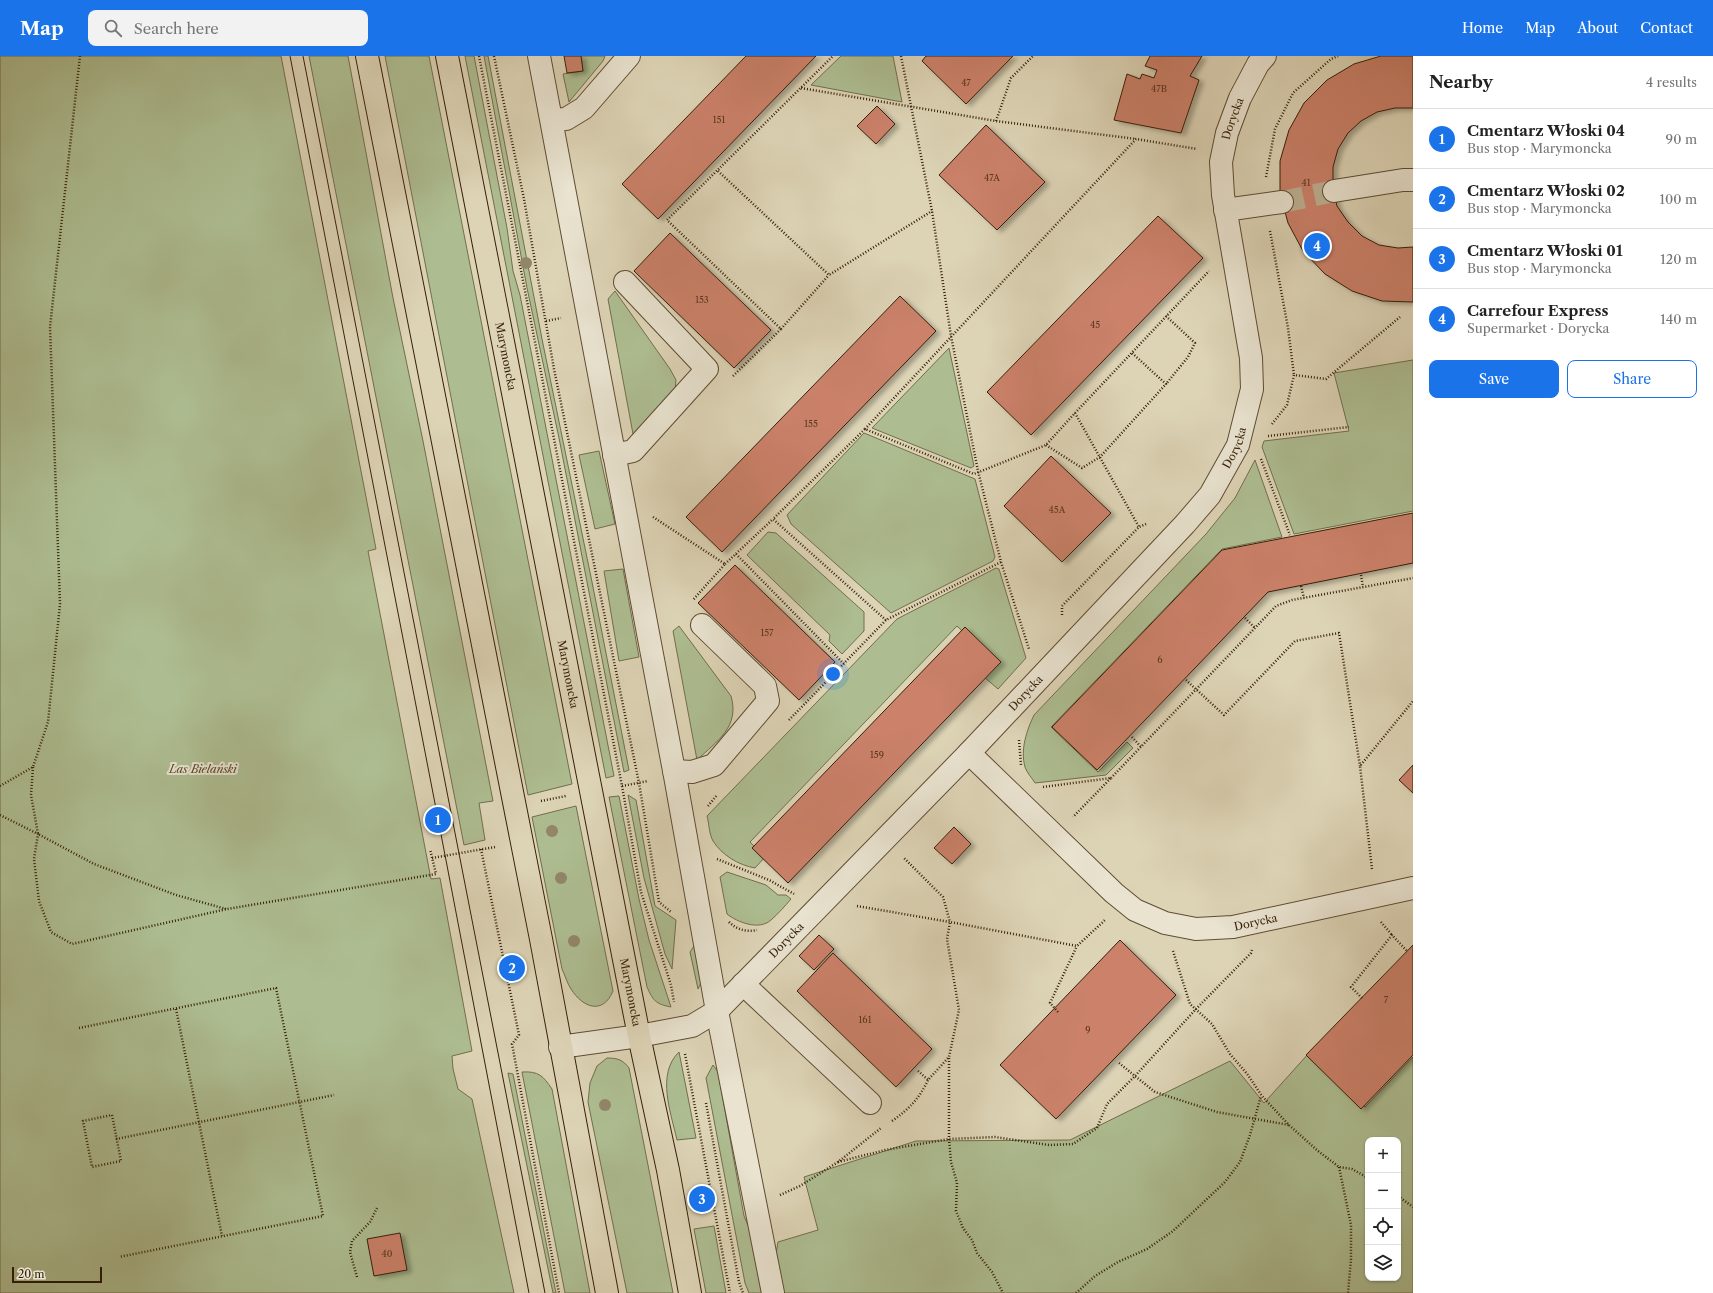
<!DOCTYPE html>
<html lang="en">
<head>
<meta charset="utf-8">
<style>
  :root { --surface:#fff; --page:#f2f2f2; --text:#222; --muted:#767676; --line:#e0e0e0; --accent:#1a73e8 }
  body { margin:0; font-family:"Libre Caslon Text",serif; background:var(--page); color:var(--text) }
  .controls { position:absolute; right:12px; bottom:12px; display:grid; overflow:hidden; border-radius:8px; box-shadow:0 1px 3px #0004 }
  .controls button { width:36px; height:36px; display:grid; place-items:center; padding:0; border:0; border-bottom:1px solid var(--line); background:var(--surface); color:var(--text); font:20px sans-serif }
  .scale { position:absolute; left:12px; bottom:10px; width:90px; box-sizing:border-box; padding-left:4px; border:2px solid #361f07; border-top:0; font-size:11px; line-height:14px; white-space:nowrap; color:#361f07; -webkit-text-stroke:3px #e9e3d0; paint-order:stroke }
  .you { position:absolute; left:833px; top:618px; width:14px; height:14px; margin:-10px; border:3px solid #fff; border-radius:50%; background:#1a73e8; box-shadow:0 0 0 6px #1a73e833 }
  .badge { display:grid; place-items:center; width:26px; height:26px; border-radius:50%; background:var(--accent); color:#fff; font-size:13px; font-weight:700 }
  .pin { position:absolute; translate:-50% -50%; border:2px solid #fff; box-shadow:0 1px 4px #0006 }
  .list { margin:0; padding:0; list-style:none }
  h2 { display:flex; justify-content:space-between; align-items:center; height:52px; margin:0; padding:0 16px; font-size:17px }
  h2 small { font-size:13px; font-weight:400; color:var(--muted) }
  .list li { display:grid; grid-template-columns:26px 1fr auto; gap:12px; align-items:center; box-sizing:border-box; height:60px; padding:0 16px; border-top:1px solid var(--line) }
  .list b { display:block; font-size:15px; white-space:nowrap }
  .list p { margin:0; font-size:13px; white-space:nowrap; color:var(--muted) }
  .list em { font-size:13px; font-style:normal; color:var(--muted) }
  .actions { display:flex; gap:8px; padding:12px 16px }
  .actions a { flex:1; padding:9px 0; border:1px solid var(--accent); border-radius:8px; text-align:center; font-size:14px; color:var(--accent) }
  .actions .main { background:var(--accent); color:#fff }
  .icon { flex:none; width:22px; height:22px; fill:none; stroke:currentColor; stroke-width:2; stroke-linecap:round; stroke-linejoin:round }
  .map { position:relative; flex:none; width:1413px; height:1237px; overflow:hidden }
  header { display:flex; align-items:center; gap:24px; box-sizing:border-box; height:56px; padding:0 20px; background:var(--accent); color:#fff }
  header strong { font-size:19px }
  nav { display:flex; gap:22px; margin-inline-start:auto; font-size:14px }
  .search { width:280px; height:36px; background:var(--page); display:flex; align-items:center; gap:10px; box-sizing:border-box; padding:0 14px; border-radius:8px; color:var(--muted); font-size:15px }
  main { display:flex }
  aside { flex:1; background:var(--surface) }
  .map>svg:first-child { display:block }
  .green { fill:#adbd91; stroke:#726e4c; fill-rule:evenodd }
  .building { fill:#cb816b; stroke:#361f07; filter:url(#shadow) }
  .lines { fill:none; stroke-linecap:round; stroke-linejoin:round }
  .minor-tunnel { stroke:#bcb093; stroke-width:22; stroke-dasharray:22 11; stroke-linecap:butt }
  .minor-casing { stroke:#604c33; stroke-width:24 }
  .major-casing { stroke:#361f07; stroke-width:24 }
  .path { stroke:#361f07; stroke-width:2.5; stroke-dasharray:1 2; stroke-linecap:butt }
  .minor { stroke:#e9e3d0; stroke-width:22 }
  .major { stroke:#ddd4b6; stroke-width:22 }
  .tram { stroke:#361f07; stroke-width:1 }
  .tree { fill:#928669 }
  .labels { text-anchor:middle; stroke-width:4; stroke-linejoin:round; paint-order:stroke }
  .number-label { font-size:9px; fill:#5b3820 }
  .street-label { font-size:11px; fill:#361f07; stroke:#e9e3d0 }
  .park-label { font-size:11px; font-style:italic; fill:#54462a; stroke:#e9e3d0 }
</style>
</head>
<body>
<header>
<strong>Map</strong>
<div class="search"><svg class="icon" aria-label="search" viewBox="0 0 24 24"><circle cx="10" cy="10" r="6"/><path d="M15 15l6 6"/></svg>Search here</div>
<nav><a>Home</a><a>Map</a><a>About</a><a>Contact</a></nav>
</header>
<main>
<div class="map">
<svg width="1413" height="1237" viewBox="0 0 1413 1237">
  <defs>
    <filter id="shadow"><feDropShadow dx="4.5" dy="2.5" stdDeviation="2" flood-color="#0004"/></filter>
  </defs>
  <rect width="100%" height="100%" fill="#ddd4b6"/>
  <filter id="stains"><feTurbulence type="fractalNoise" baseFrequency=".005" numOctaves="4"/><feColorMatrix values="0 0 0 0 .2 0 0 0 0 .09 0 0 0 0 .02 0 0 0 .5 -.17"/></filter>
  <radialGradient id="worn" r=".72"><stop offset=".6" stop-color="#630" stop-opacity="0"/><stop offset="1" stop-color="#630" stop-opacity=".3"/></radialGradient>
  <path class="green" d="M0,0H281L376,493L368,495L431,823L440,822L472,995L452,1000L453,1013L458,1033L472,1043L514,1237H0Z
    M309,0H348L393,242L423,385L493,745L479,747L485,784L464,789Z
    M385,0H429L572,728L528,739Z
    M465,0H474L507,172L513,215L520,239L614,720L606,722Z
    M484,0H488L542,283L592,526L629,714L624,716L559,382L527,232Z
    M581,0H605L603,5L569,46L563,18L583,15Z
    M841,0H893L902,46L811,29Z
    M615,235L670,313L676,324L675,334L633,378L608,243Z
    M949,292L974,410L971,412L872,372Z
    M1413,304V455L1294,478L1262,391L1264,385L1349,375L1334,317Z
    M864,377L975,423L995,501L993,505L891,557L791,468L787,459Z
    M599,395L615,468L595,473L579,399Z
    M1255,404L1282,481L1222,493L1051,671L1098,716L1127,686L1133,692L1106,719L1035,727C1032,722 1027,717 1025,711C1020,693 1027,674 1034,659L1206,478L1235,442Z
    M768,476L776,477L864,556V575L842,598L829,585L830,579L747,499Z
    M996,512L999,513L1026,602L998,633L983,620L996,607L957,570L750,786L765,801L755,812C738,809 722,799 713,785C709,778 709,767 707,760L897,563Z
    M623,513L639,601L619,605L604,515Z
    M679,570L731,640C740,671 717,685 697,704L673,575Z
    M628,739L636,744L655,850L676,864L672,913L665,898L644,822Z
    M619,740L639,843L649,884L671,951C655,948 653,944 647,931L609,741Z
    M576,750L613,935C603,959 583,952 571,933C567,927 565,919 562,913L532,761Z
    M727,816L766,829L778,839H786L791,843C785,850 778,858 771,864C759,875 737,866 727,858L720,821Z
    M692,872L703,923L698,933L690,896L694,890Z
    M679,996L696,1082L677,1084C671,1057 656,1018 679,996Z
    M1309,997L1365,1051L1413,1001V1237H783L775,1204L778,1186L818,1174L804,1121L916,1085L1070,1084L1230,1005L1264,1047ZM1368,1084H1398V1222H1368Z
    M607,1002C618,1002 623,1004 629,1012L673,1237H627L588,1046L590,1027L597,1010Z
    M713,1009L718,1016L744,1160L759,1195L764,1237H749L745,1227L706,1022Z
    M522,1016C539,1015 543,1020 552,1033L590,1237H565Z
    M508,1017L513,1018L556,1237H553Z
    M714,1170L726,1237H706L694,1173Z"/>
  <path class="building" d="M564,0H581L583,15L567,17Z
    M746,0H816L658,163L622,128Z
    M926,0H1013L966,48L922,5Z
    M1150,0H1202L1190,20L1199,24L1181,77L1114,64L1127,18L1140,23L1142,18L1154,22L1157,14L1145,10Z
    M1381,0H1413V52H1395L1377,56L1361,65L1348,77L1338,93L1333,111V131L1337,150L1348,166L1362,180L1379,189L1398,192L1413,191V246L1382,245L1352,235L1325,218L1303,195L1288,167L1280,137V105L1289,74L1304,47L1327,24L1354,8Z
    M877,50L895,68L876,88L857,70Z
    M986,69L1045,126L997,174L939,119Z
    M1158,160L1203,202L1031,379L987,336Z
    M670,177L771,274L734,312L634,215Z
    M900,240L936,275L722,496L686,461Z
    M1051,400L1111,457L1062,506L1004,450Z
    M1413,457V507L1268,536L1097,714L1052,671L1222,494Z
    M735,509L835,606L799,644L698,547Z
    M965,571L1001,606L788,827L752,792Z
    M1413,709V737L1399,724Z
    M954,771L971,788L952,808L934,792Z
    M819,879L834,893L814,914L799,900Z
    M1120,884L1176,939L1056,1063L1000,1009Z
    M1413,889V999L1361,1053L1306,999Z
    M833,897L932,993L896,1031L797,935Z
    M400,1177L407,1214L374,1220L367,1183Z"/>
  <g class="lines">
    <path class="minor-tunnel" d="M1282,146L1334,135"/>
    <g class="minor-casing">
      <g id="minor">
        <path d="M539,0L675,720L717,955L773,1237"/>
        <path d="M552,64L566,63L584,52L629,0"/>
        <path d="M1334,135L1403,124H1413"/>
        <path d="M1225,154L1282,146"/>
        <path d="M614,399L633,395L707,313L625,226"/>
        <path id="s1" d="M969,697L1114,837L1135,854L1165,867L1196,873L1233,871L1413,832"/>
        <path d="M674,715L692,716L714,709L768,645L765,630L702,569"/>
        <path d="M743,928L870,1047"/>
        <path id="s2" d="M560,991L639,980L692,970L717,955L969,697L1185,468L1210,439L1238,389L1252,333L1251,302L1223,139L1221,106L1227,77L1240,42L1258,8L1265,0"/>
      </g>
    </g>
    <g class="major-casing">
      <g id="major">
        <path d="M367,0L541,883L607,1237"/>
        <path id="s3" d="M447,0L639,980L668,1114L690,1237"/>
      </g>
    </g>
    <path class="path" d="M479,0L622,730L641,836L671,929L674,946
      M494,0L524,143L554,313L639,727L659,846L671,856
      M901,0L932,155L951,280L978,415L1001,506L1029,593
      M801,32L996,65L1136,83
      M996,65L1011,22L1033,0
      M718,115L829,219L932,155
      M1266,121L1275,73L1293,37L1331,3L1338,0
      M1270,175L1288,272L1294,319
      M1166,260L1195,287L1188,301L1166,328
      M546,265L561,262
      M781,273L829,219
      M733,320L781,273L667,164L833,0
      M1075,357L1209,215
      M1272,368L1287,349L1294,319L1326,323L1400,261
      M865,373L1136,83L1197,93
      M1268,380L1349,371
      M1046,389L1082,412L1100,401L1166,328L1132,297
      M1261,403L1290,479
      M653,461L725,508L693,544
      M736,498L844,608
      M725,508L773,463
      M1361,519L1363,531
      M1301,530L1304,542
      M1062,559V550L1139,471L1146,468
      M1245,562L1255,572
      M886,564L773,463L865,373L974,418L1046,389L1075,357L1139,471
      M1186,624L1224,659L1295,585L1339,577L1360,710
      M789,664L886,564L1001,506
      M1132,681L1141,691
      M1019,684L1021,709
      M33,711L31,739L38,778L94,808L176,839L226,853
      M1111,722L1276,550L1292,544L1413,522
      M0,730L33,711L48,666L60,548L50,271L80,0
      M622,730L648,725
      M1043,731L1111,722L1073,761
      M541,745L566,740
      M708,750L717,739
      M0,759L38,778L34,803L39,845L51,876L72,888L227,853L436,818L430,793
      M481,793L519,979L512,988L559,1237
      M432,802L495,791
      M717,803L769,824L794,838
      M1372,813L1360,710L1413,645
      M857,850L950,866L943,841L904,802
      M729,866C737,874 747,876 757,874
      M1381,866L1392,879
      M1173,895L1190,948L1212,968L1230,998L1248,1019L1262,1040L1289,1069L1318,1095L1339,1111L1352,1113L1368,1122
      M1362,942L1351,931L1392,879L1407,895
      M176,953L222,1180
      M1058,956L1050,947L1077,890
      M79,972L276,932L323,1160L119,1201
      M685,998L730,1237
      M949,1002V1083L951,1106L957,1127L956,1155L963,1172L972,1184L977,1197L992,1216L1003,1237
      M1119,1007L1135,1020L1196,953L1251,897L1252,894
      M918,1015L928,1024L949,1001L959,954L947,883L950,866L1077,890L1105,864
      M706,1047L739,1226L743,1237
      M112,1059L121,1105L92,1111L83,1065Z
      M892,1065C909,1053 919,1043 928,1024
      M116,1083L334,1039
      M838,1106L885,1094L949,1083L995,1081L1049,1089L1073,1088L1097,1072L1107,1048L1135,1020L1155,1036L1217,1056L1289,1069
      M1339,1111L1351,1169V1203L1348,1237
      M780,1139L800,1130L838,1106L881,1072
      M1398,1140L1413,1151
      M357,1221L350,1196L352,1185L370,1166L377,1152
      M1076,1237L1095,1220L1118,1206L1147,1193L1173,1175L1225,1126L1240,1106L1250,1079L1261,1040"/>
    <use href="#minor" class="minor"/>
    <use href="#major" class="major"/>
    <path class="tram" d="M290,0L445,799L529,1237
      M303,0L545,1237"/>
  </g>
  <g class="tree">
    <circle cx="526" cy="207" r="6"/>
    <circle cx="552" cy="775" r="6"/>
    <circle cx="561" cy="822" r="6"/>
    <circle cx="574" cy="885" r="6"/>
    <circle cx="605" cy="1049" r="6"/>
  </g>
  <g class="labels">
    <g class="number-label">
      <text x="966" y="30">47</text>
      <text x="1159" y="36">47B</text>
      <text x="719" y="67">151</text>
      <text x="992" y="125">47A</text>
      <text x="1306" y="130">41</text>
      <text x="702" y="247">153</text>
      <text x="1095" y="272">45</text>
      <text x="811" y="371">155</text>
      <text x="1057" y="457">45A</text>
      <text x="767" y="580">157</text>
      <text x="1160" y="607">6</text>
      <text x="877" y="702">159</text>
      <text x="1386" y="947">7</text>
      <text x="865" y="967">161</text>
      <text x="1088" y="977">9</text>
      <text x="387" y="1201">40</text>
    </g>
    <g class="street-label">
      <text dy="4" stroke="none"><textPath href="#s2" startOffset="1266">Dorycka</textPath></text>
      <text dy="4" stroke="none"><textPath href="#s3" startOffset="306">Marymoncka</textPath></text>
      <text dy="4" stroke="none"><textPath href="#s2" startOffset="930">Dorycka</textPath></text>
      <text dy="4" stroke="none"><textPath href="#s3" startOffset="630">Marymoncka</textPath></text>
      <text dy="4" stroke="none"><textPath href="#s2" startOffset="606">Dorycka</textPath></text>
      <text dy="4" stroke="none"><textPath href="#s1" startOffset="353">Dorycka</textPath></text>
      <text dy="4" stroke="none"><textPath href="#s2" startOffset="262">Dorycka</textPath></text>
      <text dy="4" stroke="none"><textPath href="#s3" startOffset="954">Marymoncka</textPath></text>
    </g>
    <g class="park-label">
      <text x="203" y="717">Las Bielański</text>
    </g>
  </g>
  <rect width="100%" height="100%" filter="url(#stains)"/>
  <rect width="100%" height="100%" fill="url(#worn)"/>
</svg>
<div class="controls">
<button>+</button>
<button>−</button>
<button><svg class="icon" aria-label="locate" viewBox="0 0 24 24"><circle cx="12" cy="12" r="6"/><path d="M12 2v4M12 18v4M2 12h4M18 12h4"/></svg></button>
<button><svg class="icon" aria-label="layers" viewBox="0 0 24 24"><path d="M12 4l9 5-9 5-9-5zM3 14l9 5 9-5"/></svg></button>
</div>
<div class="scale">20 m</div>
<div class="you"></div>
<div class="pin badge" style="left:438px;top:764px">1</div>
<div class="pin badge" style="left:512px;top:912px">2</div>
<div class="pin badge" style="left:702px;top:1143px">3</div>
<div class="pin badge" style="left:1317px;top:190px">4</div>
</div>
<aside>
<h2>Nearby<small>4 results</small></h2>
<ul class="list">
<li><span class="badge">1</span><div><b>Cmentarz Włoski 04</b><p>Bus stop · Marymoncka</p></div><em>90 m</em></li>
<li><span class="badge">2</span><div><b>Cmentarz Włoski 02</b><p>Bus stop · Marymoncka</p></div><em>100 m</em></li>
<li><span class="badge">3</span><div><b>Cmentarz Włoski 01</b><p>Bus stop · Marymoncka</p></div><em>120 m</em></li>
<li><span class="badge">4</span><div><b>Carrefour Express</b><p>Supermarket · Dorycka</p></div><em>140 m</em></li>
</ul>
<div class="actions"><a class="main">Save</a><a>Share</a></div>
</aside>
</main>
</body>
</html>
